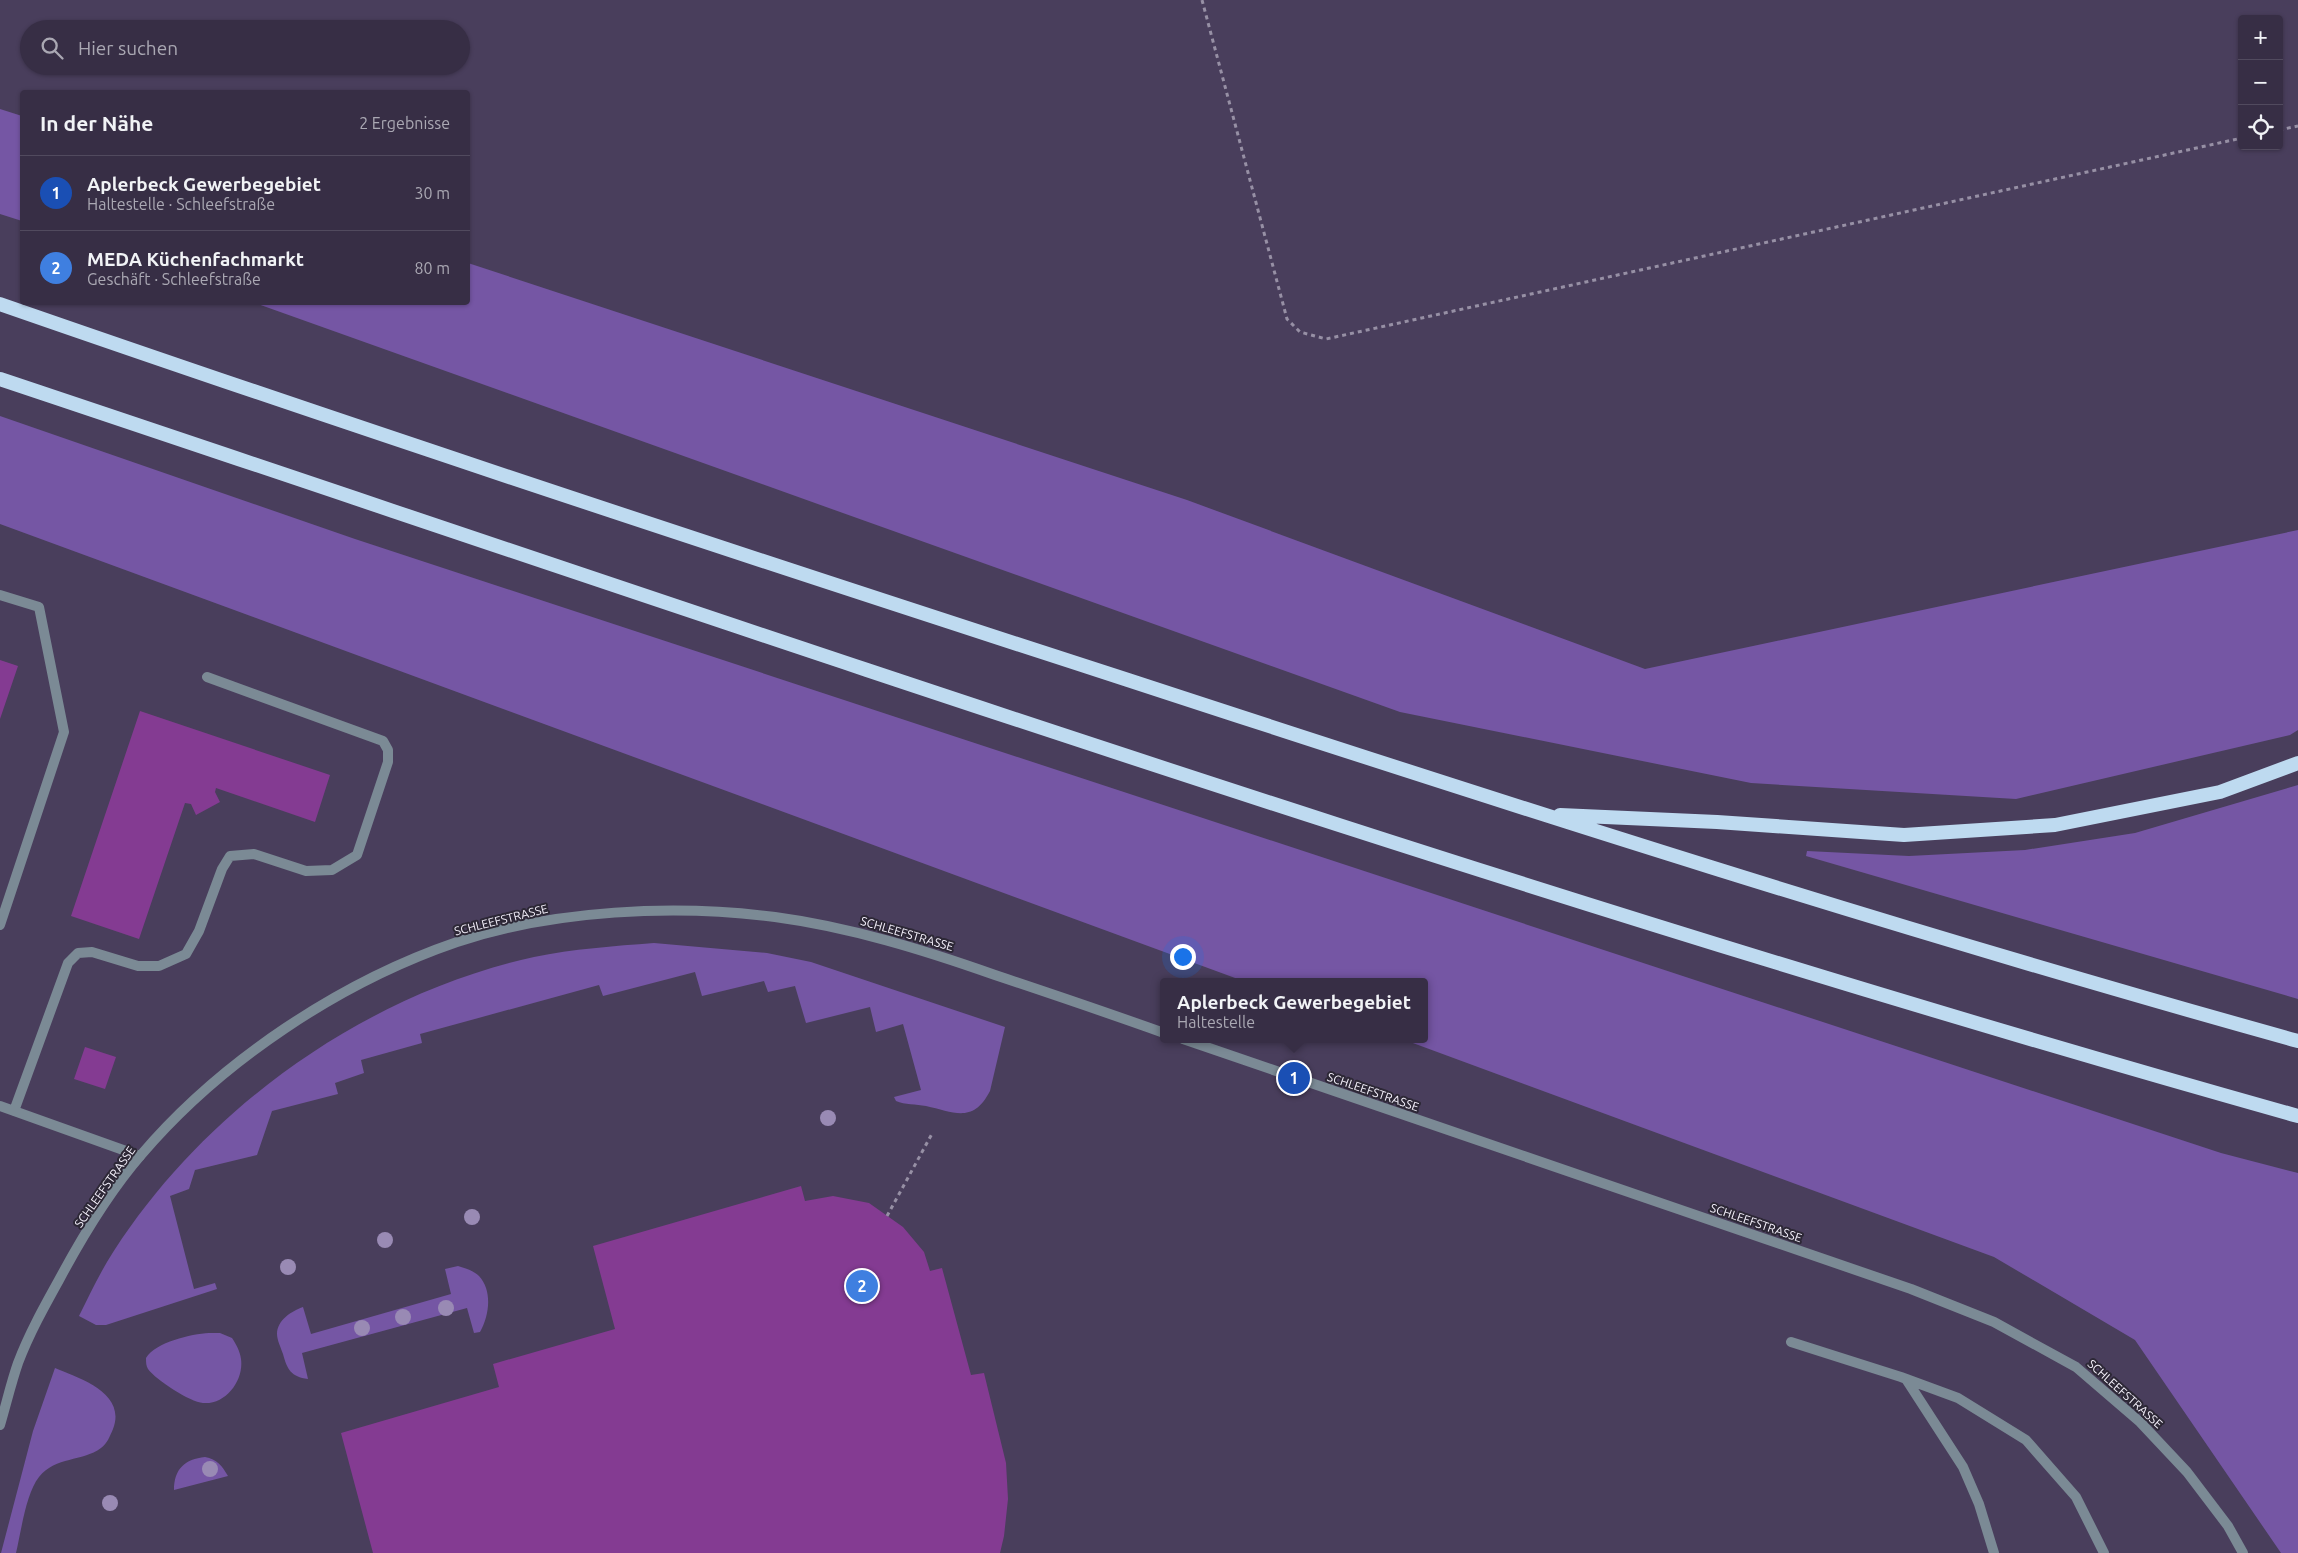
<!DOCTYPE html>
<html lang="de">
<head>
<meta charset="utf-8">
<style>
  :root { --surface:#372e45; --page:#3e364c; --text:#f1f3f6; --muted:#aaa8b3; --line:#514a5e; --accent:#d6ab8b }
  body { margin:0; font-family:Ubuntu,sans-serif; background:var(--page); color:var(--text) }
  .controls { position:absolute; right:15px; top:15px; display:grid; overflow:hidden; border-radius:5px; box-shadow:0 1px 4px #0004 }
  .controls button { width:45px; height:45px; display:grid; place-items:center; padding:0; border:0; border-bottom:1px solid var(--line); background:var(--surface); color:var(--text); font:25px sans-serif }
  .you { position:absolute; left:1182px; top:956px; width:18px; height:18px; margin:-12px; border:4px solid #fff; border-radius:50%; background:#1a73e8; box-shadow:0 0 0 8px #1a73e833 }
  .badge { display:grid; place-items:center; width:32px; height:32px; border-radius:50%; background:var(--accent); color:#fff; font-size:16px; font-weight:700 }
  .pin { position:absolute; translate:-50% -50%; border:2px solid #fff; box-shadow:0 1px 5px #0006 }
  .popup { position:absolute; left:1160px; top:978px; width:268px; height:65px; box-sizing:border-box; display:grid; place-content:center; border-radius:5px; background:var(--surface); filter:drop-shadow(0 1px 4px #0005); font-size:16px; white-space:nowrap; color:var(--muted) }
  .popup b { font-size:19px; color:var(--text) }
  .popup::after { content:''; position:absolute; left:50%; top:100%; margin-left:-10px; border:10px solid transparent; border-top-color:var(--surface) }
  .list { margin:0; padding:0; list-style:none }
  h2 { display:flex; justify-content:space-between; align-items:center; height:65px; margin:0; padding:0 20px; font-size:21px }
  h2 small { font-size:16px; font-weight:400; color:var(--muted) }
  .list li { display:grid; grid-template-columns:32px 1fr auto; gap:15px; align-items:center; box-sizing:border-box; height:75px; padding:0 20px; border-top:1px solid var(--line) }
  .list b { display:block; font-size:19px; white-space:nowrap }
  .list p { margin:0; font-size:16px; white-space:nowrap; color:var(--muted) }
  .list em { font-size:16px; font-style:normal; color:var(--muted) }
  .icon { flex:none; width:28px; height:28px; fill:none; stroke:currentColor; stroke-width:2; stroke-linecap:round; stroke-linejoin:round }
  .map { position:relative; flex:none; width:2298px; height:1553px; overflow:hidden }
  .search { position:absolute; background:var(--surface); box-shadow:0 1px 4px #0004; left:20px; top:20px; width:450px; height:55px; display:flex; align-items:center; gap:12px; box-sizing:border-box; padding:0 18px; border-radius:28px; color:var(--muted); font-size:19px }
  .panel { position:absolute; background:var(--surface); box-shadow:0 1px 4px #0004; left:20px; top:90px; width:450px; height:215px; border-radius:5px }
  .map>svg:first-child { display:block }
  .green { fill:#7556a4 }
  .building { fill:#843b92 }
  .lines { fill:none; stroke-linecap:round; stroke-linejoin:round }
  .path { stroke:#9790a5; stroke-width:3; stroke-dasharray:4 4; stroke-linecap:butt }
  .service { stroke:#7b8a95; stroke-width:10 }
  .minor { stroke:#7b8a95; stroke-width:10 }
  .trunk { stroke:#bedaf0; stroke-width:14 }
  .tree { fill:#998ab4 }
  .labels { text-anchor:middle; stroke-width:4; stroke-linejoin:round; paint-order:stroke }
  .street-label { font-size:12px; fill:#f6f2fd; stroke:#2d2836 }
</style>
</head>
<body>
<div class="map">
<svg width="2298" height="1553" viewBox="0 0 2298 1553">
  <rect width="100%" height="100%" fill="#493e5c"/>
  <path class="green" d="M0,109L22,116V221L0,214Z
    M468,263L1187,500L1645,669L2298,530V730L2290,735L2016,799L1751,783L1400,712L255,303L468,302Z
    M0,416L355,539L2221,1153L2298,1173V1553H2281L2135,1340L1994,1257L1402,1039H1424V982H1246L0,524Z
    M2298,785V999L1806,856L1807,851L1909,856L2025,850L2135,833Z
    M654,943L767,953L811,962L1005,1027L990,1091C973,1124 954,1112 926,1106C916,1104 905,1105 896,1101L894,1097L921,1090L903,1024L876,1032L870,1007L806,1023L795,986L768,992L764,981L702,996L695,972L603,996L599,985L420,1034L422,1043L361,1060L364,1073L335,1083L338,1094L272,1111L257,1155L195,1170L189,1189L170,1196L194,1289L215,1283L217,1289L106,1325H96L79,1316C88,1298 97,1279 107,1262C199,1112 362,995 534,957C573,949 614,946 654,943Z
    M458,1266C465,1268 474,1271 479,1276C493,1291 489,1316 480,1332L474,1333L467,1308L302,1353L308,1379C291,1377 287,1369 283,1354C281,1348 277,1340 277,1334C277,1320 292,1311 303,1307L311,1334L451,1294L445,1269Z
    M209,1333H220L232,1338C236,1344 240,1351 241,1359C244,1380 226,1405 203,1403C190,1402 156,1380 148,1369C146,1366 146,1362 146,1358C156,1342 191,1334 209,1333Z
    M55,1368C79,1378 127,1393 113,1429C110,1436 107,1444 101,1448C82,1462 56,1456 39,1477C26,1493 21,1532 16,1553H1L33,1431Z
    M205,1457C217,1459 222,1466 228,1476L174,1490C174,1469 185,1459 205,1457Z"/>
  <path class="building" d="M0,660L18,666L0,719Z
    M140,711L330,775L315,822L216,788L215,792L220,802L196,815L191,804L185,803L139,939L71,916Z
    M85,1047L116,1057L105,1089L74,1079Z
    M801,1186L805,1201L833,1196L869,1203L903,1227L924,1252L930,1271L942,1268L971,1375L984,1373L1006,1463L1008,1499L1004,1536L1000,1553H373L341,1433L499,1387L493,1364L615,1329L593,1246Z"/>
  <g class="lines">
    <path class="path" d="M1202,0L1287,319L1300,332L1326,339L2242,138
      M2279,130L2298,126
      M887,1216L933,1132"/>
    <path class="service" d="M0,595L39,607L64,732L0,925
      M0,1106L140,1156
      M14,1111L68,963L78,953L92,952L138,966H159L186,954L199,931L222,869L230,856L254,854L306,871L332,870L357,855L388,762V750L383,741L207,677
      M1791,1342L1901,1377L1958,1398L2026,1440L2076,1497L2104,1553
      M1906,1379L1963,1467L1979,1504L1994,1553"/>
    <path class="minor" d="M1183,1039L1911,1289L1994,1322L2076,1367L2140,1422L2187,1472L2228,1526L2243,1553
      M0,1425C6,1405 11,1383 18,1363C29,1334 44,1307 59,1280C82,1237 109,1192 141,1155C221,1061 340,982 457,942C554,910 674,904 775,917C850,927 924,950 995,975C1052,994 1108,1013 1164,1033"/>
    <path class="trunk" d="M0,304C374,434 751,558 1128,680C1516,807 1905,932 2298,1041
      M0,379C763,634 1523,899 2298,1116
      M1560,815L1717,822L1904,835L2055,825L2220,792L2298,763"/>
  </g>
  <g class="tree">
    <circle cx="828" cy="1118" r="8"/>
    <circle cx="472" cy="1217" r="8"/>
    <circle cx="385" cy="1240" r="8"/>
    <circle cx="288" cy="1267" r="8"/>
    <circle cx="446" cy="1308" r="8"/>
    <circle cx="403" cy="1317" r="8"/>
    <circle cx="362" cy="1328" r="8"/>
    <circle cx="210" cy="1469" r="8"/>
    <circle cx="110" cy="1503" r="8"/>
  </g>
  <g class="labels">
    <g class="street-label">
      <text transform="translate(501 920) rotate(-14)" y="4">SCHLEEFSTRASSE</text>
      <text transform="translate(907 934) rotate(16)" y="4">SCHLEEFSTRASSE</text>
      <text transform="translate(1373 1092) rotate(19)" y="4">SCHLEEFSTRASSE</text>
      <text transform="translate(105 1187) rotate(-55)" y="4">SCHLEEFSTRASSE</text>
      <text transform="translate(1756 1223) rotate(19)" y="4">SCHLEEFSTRASSE</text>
      <text transform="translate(2125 1394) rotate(42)" y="4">SCHLEEFSTRASSE</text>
    </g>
  </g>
</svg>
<div class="controls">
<button>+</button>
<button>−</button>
<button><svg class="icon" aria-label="locate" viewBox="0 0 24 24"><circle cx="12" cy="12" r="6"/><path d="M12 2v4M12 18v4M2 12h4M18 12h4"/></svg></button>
</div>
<div class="you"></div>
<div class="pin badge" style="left:1294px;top:1078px;background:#1a4fb4">1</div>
<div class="popup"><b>Aplerbeck Gewerbegebiet</b>Haltestelle</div>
<div class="pin badge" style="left:862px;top:1286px;background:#3f7fe0">2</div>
<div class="search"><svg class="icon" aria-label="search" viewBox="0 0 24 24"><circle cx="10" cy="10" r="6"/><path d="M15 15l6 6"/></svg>Hier suchen</div>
<section class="panel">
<h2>In der Nähe<small>2 Ergebnisse</small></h2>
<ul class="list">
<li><span class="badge" style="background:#1a4fb4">1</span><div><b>Aplerbeck Gewerbegebiet</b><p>Haltestelle · Schleefstraße</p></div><em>30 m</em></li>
<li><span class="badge" style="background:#3f7fe0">2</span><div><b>MEDA Küchenfachmarkt</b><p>Geschäft · Schleefstraße</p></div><em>80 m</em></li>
</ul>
</section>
</div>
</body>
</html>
